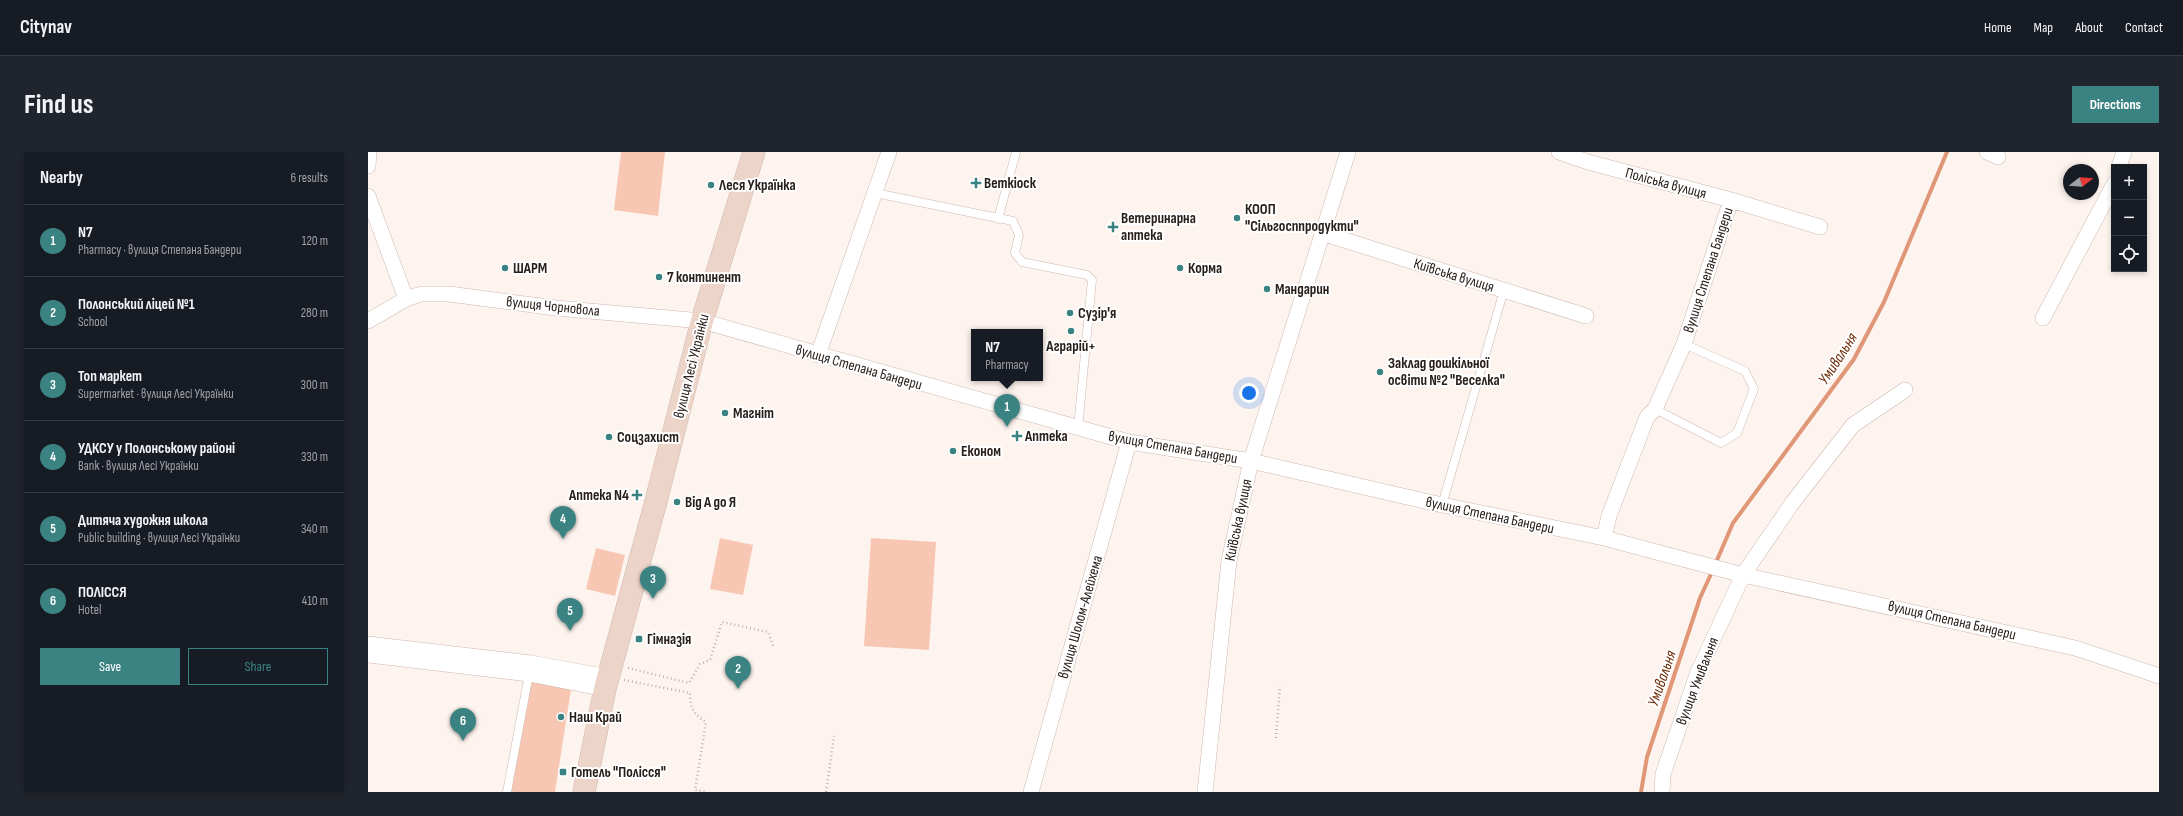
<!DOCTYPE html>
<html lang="en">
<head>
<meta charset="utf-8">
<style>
  :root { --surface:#171b24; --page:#20242c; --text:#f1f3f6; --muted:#9ea1a6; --line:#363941; --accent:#3b8382 }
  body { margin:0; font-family:"Sofia Sans Condensed",sans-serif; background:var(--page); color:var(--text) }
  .controls { position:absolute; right:12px; top:12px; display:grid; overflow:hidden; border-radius:0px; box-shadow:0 2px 6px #0003 }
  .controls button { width:36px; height:36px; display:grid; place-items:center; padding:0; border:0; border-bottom:1px solid var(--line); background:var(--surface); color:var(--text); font:20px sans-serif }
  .compass { position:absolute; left:1695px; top:12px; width:36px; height:36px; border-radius:50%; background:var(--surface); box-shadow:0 2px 6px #0003; rotate:73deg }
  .you { position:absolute; left:881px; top:241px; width:14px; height:14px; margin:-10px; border:3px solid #fff; border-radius:50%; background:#1a73e8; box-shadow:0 0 0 6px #1a73e833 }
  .badge { display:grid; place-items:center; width:26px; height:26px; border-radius:50%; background:var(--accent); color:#fff; font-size:13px; font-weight:700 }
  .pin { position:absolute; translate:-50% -33px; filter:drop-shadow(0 1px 2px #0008) }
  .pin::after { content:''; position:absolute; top:21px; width:14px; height:12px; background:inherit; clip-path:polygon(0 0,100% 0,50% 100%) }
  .popup { position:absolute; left:603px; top:177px; width:72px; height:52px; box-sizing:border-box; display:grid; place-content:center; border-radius:0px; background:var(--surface); filter:drop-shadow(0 1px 3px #0005); font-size:13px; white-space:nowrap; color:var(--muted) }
  .popup b { font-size:15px; color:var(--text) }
  .popup::after { content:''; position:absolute; left:50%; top:100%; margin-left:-8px; border:8px solid transparent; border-top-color:var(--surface) }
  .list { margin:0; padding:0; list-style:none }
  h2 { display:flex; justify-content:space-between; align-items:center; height:52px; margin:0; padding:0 16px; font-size:17px }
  h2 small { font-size:13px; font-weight:400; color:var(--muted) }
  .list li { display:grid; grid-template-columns:26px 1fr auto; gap:12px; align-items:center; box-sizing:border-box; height:72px; padding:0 16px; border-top:1px solid var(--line) }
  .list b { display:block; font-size:15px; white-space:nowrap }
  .list p { margin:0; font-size:13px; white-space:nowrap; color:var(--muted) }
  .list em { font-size:13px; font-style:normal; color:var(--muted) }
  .actions { display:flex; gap:8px; padding:12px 16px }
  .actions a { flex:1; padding:9px 0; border:1px solid var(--accent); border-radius:0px; text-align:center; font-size:14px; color:var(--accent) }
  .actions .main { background:var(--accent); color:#fff }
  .icon { flex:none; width:22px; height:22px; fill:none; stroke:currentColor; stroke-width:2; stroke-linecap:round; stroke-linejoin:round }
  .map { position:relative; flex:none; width:1791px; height:640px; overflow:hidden; border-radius:0px }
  header { display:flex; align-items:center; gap:24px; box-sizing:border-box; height:56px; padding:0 20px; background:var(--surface); border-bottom:1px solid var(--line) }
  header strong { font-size:19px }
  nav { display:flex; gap:22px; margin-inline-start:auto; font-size:14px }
  .intro { display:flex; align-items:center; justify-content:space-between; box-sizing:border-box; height:96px; padding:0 24px }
  h1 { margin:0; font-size:28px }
  .button { padding:10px 18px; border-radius:0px; background:var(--accent); color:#fff; font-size:14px; font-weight:700 }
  main { display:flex; gap:24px; padding:0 24px }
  aside { flex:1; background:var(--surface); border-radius:0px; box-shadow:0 2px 6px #0003 }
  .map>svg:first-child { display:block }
  .green { fill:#f7c7b3 }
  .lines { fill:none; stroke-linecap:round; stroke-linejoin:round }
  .stream { stroke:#e09777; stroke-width:4 }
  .lane-casing { stroke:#cfb7ac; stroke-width:9 }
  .street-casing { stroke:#cfb7ac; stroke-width:16 }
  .secondary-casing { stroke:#cfb7ac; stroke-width:23 }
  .path { stroke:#bdb4af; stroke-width:2.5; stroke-dasharray:1 3; stroke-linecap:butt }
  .lane { stroke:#fff; stroke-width:8 }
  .street { stroke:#fff; stroke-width:15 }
  .secondary { stroke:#edd4c8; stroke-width:22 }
  .poi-dot { fill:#3b8382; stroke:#fff; stroke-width:1.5 }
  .labels { text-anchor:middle; stroke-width:4; stroke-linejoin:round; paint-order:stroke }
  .poi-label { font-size:15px; font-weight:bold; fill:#29201c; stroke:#fff; text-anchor:start }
  .street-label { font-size:15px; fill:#29201c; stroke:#fff }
  .water-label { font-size:16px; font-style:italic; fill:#702e0b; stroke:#fff }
</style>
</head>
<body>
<header>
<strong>Citynav</strong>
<nav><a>Home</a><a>Map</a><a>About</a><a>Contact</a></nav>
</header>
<div class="intro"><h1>Find us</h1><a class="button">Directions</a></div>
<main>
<aside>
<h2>Nearby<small>6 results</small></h2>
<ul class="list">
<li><span class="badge">1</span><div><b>N7</b><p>Pharmacy · вулиця Степана Бандери</p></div><em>120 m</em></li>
<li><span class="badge">2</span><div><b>Полонський ліцей №1</b><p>School</p></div><em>280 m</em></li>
<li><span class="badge">3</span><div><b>Топ маркет</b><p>Supermarket · вулиця Лесі Українки</p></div><em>300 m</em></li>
<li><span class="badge">4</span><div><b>УДКСУ у Полонському районi</b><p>Bank · вулиця Лесі Українки</p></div><em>330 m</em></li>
<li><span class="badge">5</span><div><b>Дитяча художня школа</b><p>Public building · вулиця Лесі Українки</p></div><em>340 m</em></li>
<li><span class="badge">6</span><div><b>ПОЛІССЯ</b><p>Hotel</p></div><em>410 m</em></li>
</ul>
<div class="actions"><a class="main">Save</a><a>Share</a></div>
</aside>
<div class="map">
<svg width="1791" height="640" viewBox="0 0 1791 640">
  <rect width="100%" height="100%" fill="#fef4ef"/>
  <path class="green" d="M253,0H297L290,64L246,58Z
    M352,386L385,393L375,443L342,437Z
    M503,386L568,390L561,498L496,494Z
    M228,396L257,403L247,444L218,437Z
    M159,524L204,531L187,640H141Z"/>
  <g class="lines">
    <path class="stream" d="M1349,408L1365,371L1486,207L1516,150L1579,0
      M1273,640L1279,605L1332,446L1343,422"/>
    <g class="lane-casing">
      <path id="lane" d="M507,41L645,69L651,83L647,101L654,110L719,123L724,128L710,276
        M630,67L648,0
        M1287,257L1353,291L1369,281L1386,237L1377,219L1316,192
        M1074,353L1136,138
        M139,640L161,522"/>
    </g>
    <g class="street-casing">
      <path id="street" d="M1191,0L1220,10L1363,48L1452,75
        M1619,0L1630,5
        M0,14L1,0
        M1751,15L1756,0
        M0,44L38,147
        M954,81L1218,164
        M1675,166L1746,32
        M0,169L38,147L53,142H81L188,156L334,169L761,290L883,309L1074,353L1236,386L1375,423L1707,496L1791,524
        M450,203L521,0
        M1236,386L1241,364L1279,265L1287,257L1316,192L1363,48
        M0,492L163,511L240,525
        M0,503L161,522L237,537
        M663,640L761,290
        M837,640L861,409L883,309L980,0
        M1294,640L1295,622L1330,520L1375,423L1425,350L1485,273L1537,238"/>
    </g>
    <g class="secondary-casing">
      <path id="secondary" d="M216,640L237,537L287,353L334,169L386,0"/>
    </g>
    <path class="path" d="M260,516L321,531L332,512L342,508L354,470L400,480L406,496
      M256,528L322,541C322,556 325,562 338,570L327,638L338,640
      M908,586L912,534
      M458,640L466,584"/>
    <use href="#lane" class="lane"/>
    <use href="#street" class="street"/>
    <use href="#secondary" class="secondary"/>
  </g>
  <g class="poi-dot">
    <path d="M606 25h4v4h4v4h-4v4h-4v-4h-4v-4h4z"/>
    <circle cx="343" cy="33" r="4"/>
    <circle cx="869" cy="66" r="4"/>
    <path d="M743 69h4v4h4v4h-4v4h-4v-4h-4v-4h4z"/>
    <circle cx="137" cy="116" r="4"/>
    <circle cx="812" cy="116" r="4"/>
    <circle cx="291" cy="125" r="4"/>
    <circle cx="899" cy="137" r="4"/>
    <circle cx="702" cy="161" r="4"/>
    <circle cx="703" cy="179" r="4"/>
    <circle cx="1012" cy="220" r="4"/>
    <circle cx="357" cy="261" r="4"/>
    <path d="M647 278h4v4h4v4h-4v4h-4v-4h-4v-4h4z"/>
    <circle cx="241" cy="285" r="4"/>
    <circle cx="585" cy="299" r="4"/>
    <path d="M267 337h4v4h4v4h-4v4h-4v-4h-4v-4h4z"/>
    <circle cx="309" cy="350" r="4"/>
    <rect x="267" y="483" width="8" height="8" rx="2"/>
    <circle cx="193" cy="565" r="4"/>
    <rect x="191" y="616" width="8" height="8" rx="2"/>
  </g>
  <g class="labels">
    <g class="poi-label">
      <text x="616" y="36">Веткіоск</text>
      <text x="351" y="38">Леся Українка</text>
      <text x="877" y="62">КООП<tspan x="877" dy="17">"Сільгосппродукти"</tspan></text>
      <text x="753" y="71">Ветеринарна<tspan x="753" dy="17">аптека</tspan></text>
      <text x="145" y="121">ШАРМ</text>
      <text x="820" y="121">Корма</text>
      <text x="299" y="130">7 континент</text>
      <text x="907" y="142">Мандарин</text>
      <text x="710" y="166">Сузір'я</text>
      <text x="703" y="199" text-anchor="middle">Аграрій+</text>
      <text x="1020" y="216">Заклад дошкільної<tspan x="1020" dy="17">освіти №2 "Веселка"</tspan></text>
      <text x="365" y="266">Магніт</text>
      <text x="657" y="289">Аптека</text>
      <text x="249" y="290">Соцзахист</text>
      <text x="593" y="304">Економ</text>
      <text x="261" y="348" text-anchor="end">Аптека N4</text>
      <text x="317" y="355">Від А до Я</text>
      <text x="279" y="492">Гімназія</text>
      <text x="201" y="570">Наш Край</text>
      <text x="203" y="625">Готель "Полісся"</text>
    </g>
    <g class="street-label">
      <text transform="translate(1298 31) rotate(15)" y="5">Поліська вулиця</text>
      <text transform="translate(1340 118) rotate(-72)" y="5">вулиця Степана Бандери</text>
      <text transform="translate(1086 123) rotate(17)" y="5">Київська вулиця</text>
      <text transform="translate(185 154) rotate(6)" y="5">вулиця Чорновола</text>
      <text transform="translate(323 214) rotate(-76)" y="5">вулиця Лесі Українки</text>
      <text transform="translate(491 215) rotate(16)" y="5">вулиця Степана Бандери</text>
      <text transform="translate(805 295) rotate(10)" y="5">вулиця Степана Бандери</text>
      <text transform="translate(1122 363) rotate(12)" y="5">вулиця Степана Бандери</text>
      <text transform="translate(870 368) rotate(-78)" y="5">Київська вулиця</text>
      <text transform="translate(712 465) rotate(-74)" y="5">вулиця Шолом-Алейхема</text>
      <text transform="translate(1584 468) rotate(13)" y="5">вулиця Степана Бандери</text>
      <text transform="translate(1329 529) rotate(-69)" y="5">вулиця Умивальня</text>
    </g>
    <g class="water-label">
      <text transform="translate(1469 206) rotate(-57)" y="6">Умивальня</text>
      <text transform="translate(1293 526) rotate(-71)" y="6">Умивальня</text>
    </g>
  </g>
</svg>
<div class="controls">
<button>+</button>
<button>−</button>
<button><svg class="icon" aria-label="locate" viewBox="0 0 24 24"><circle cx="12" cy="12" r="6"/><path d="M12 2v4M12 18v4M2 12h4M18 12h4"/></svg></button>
</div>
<svg class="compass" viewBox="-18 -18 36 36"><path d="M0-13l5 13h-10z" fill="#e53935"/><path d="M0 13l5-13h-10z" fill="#9ea1a6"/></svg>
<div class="you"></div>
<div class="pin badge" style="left:639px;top:275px">1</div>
<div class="popup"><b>N7</b>Pharmacy</div>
<div class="pin badge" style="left:370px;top:537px">2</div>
<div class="pin badge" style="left:285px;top:447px">3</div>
<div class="pin badge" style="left:195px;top:387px">4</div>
<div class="pin badge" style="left:202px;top:479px">5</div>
<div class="pin badge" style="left:95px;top:589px">6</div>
</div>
</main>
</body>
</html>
